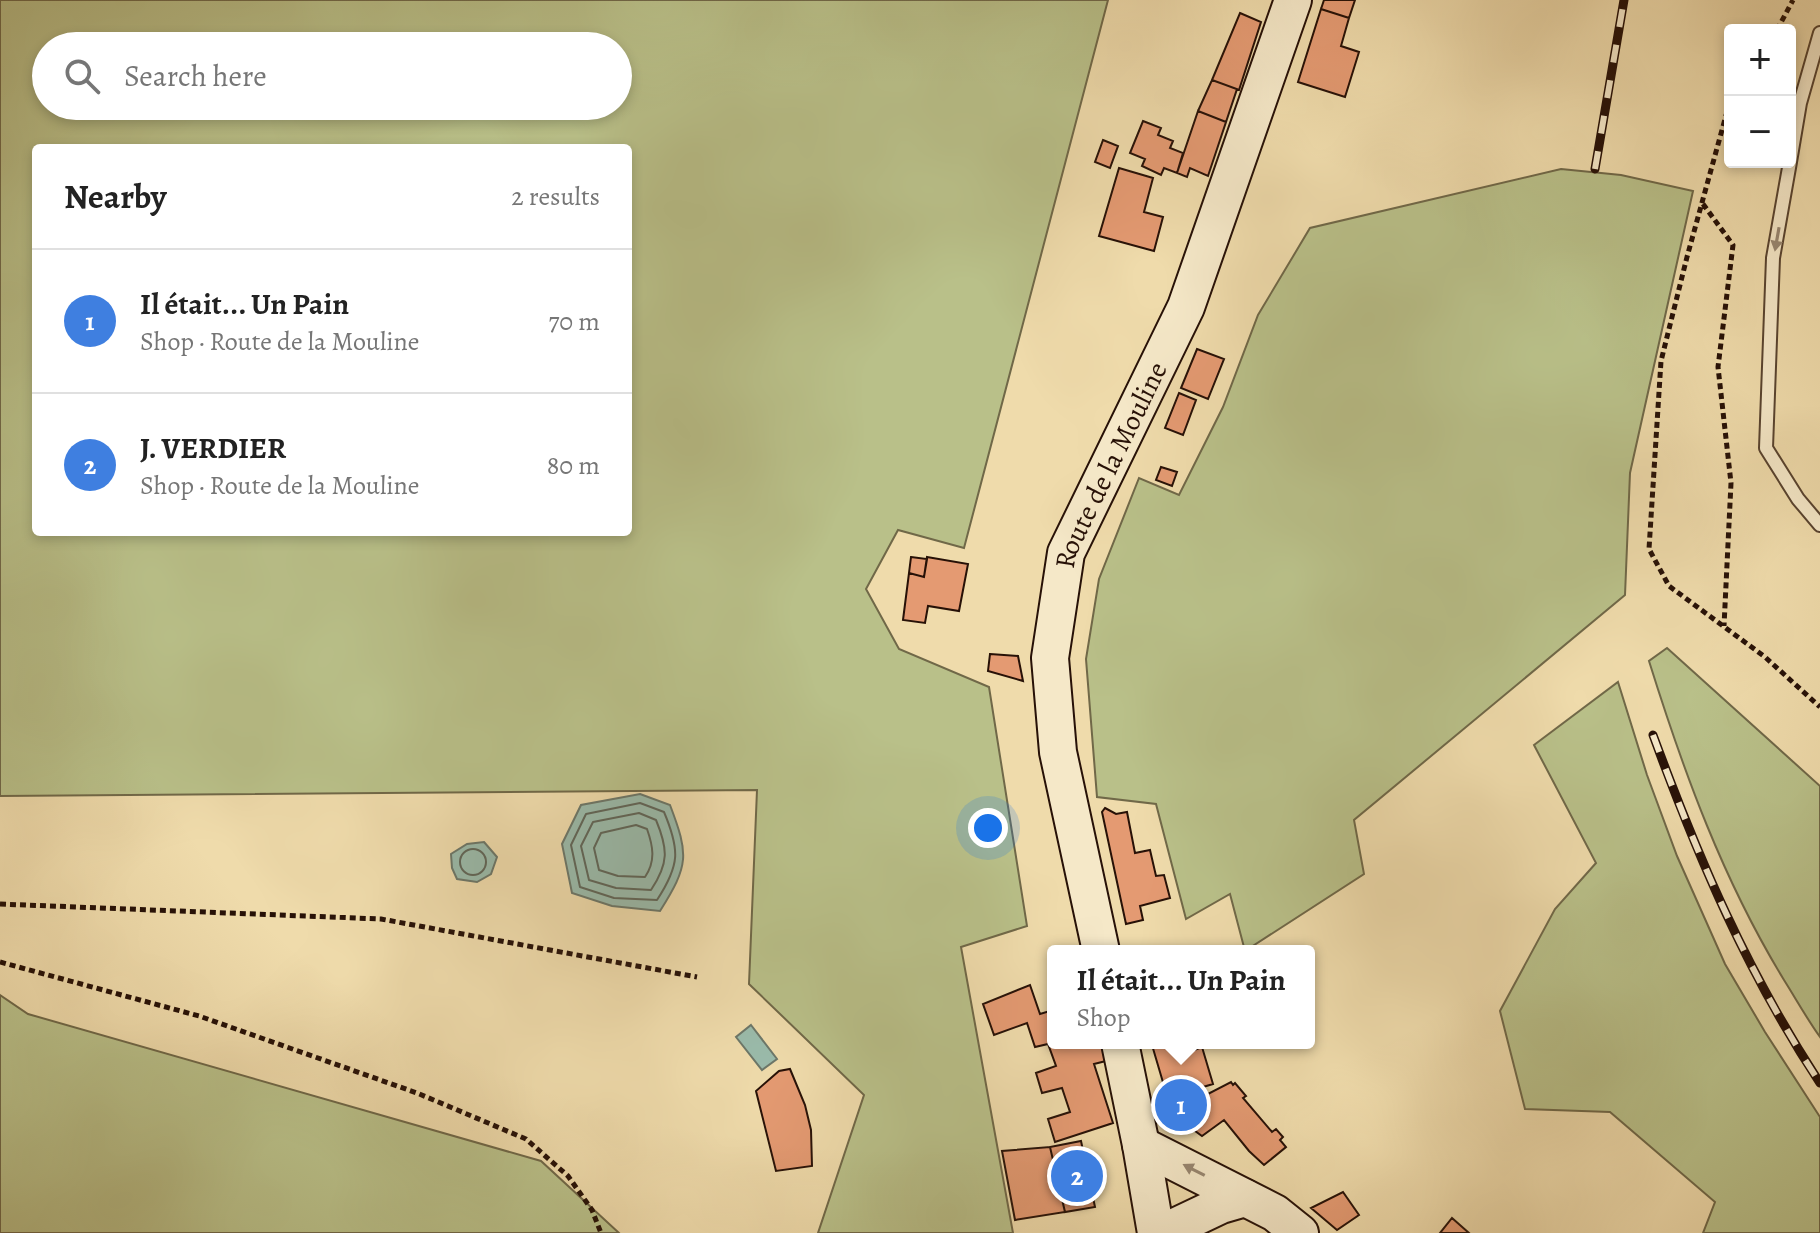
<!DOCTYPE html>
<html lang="en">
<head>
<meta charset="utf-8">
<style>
  :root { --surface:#fff; --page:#f2f2f2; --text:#222; --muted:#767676; --line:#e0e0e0; --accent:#8f2418 }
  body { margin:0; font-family:Alegreya,serif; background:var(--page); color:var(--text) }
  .controls { position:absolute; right:24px; top:24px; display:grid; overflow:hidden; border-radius:8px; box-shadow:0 4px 12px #0003 }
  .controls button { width:72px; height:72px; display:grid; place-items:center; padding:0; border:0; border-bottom:2px solid var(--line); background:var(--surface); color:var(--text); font:40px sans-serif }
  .you { position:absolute; left:988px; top:828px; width:28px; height:28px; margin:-20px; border:6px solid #fff; border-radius:50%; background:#1a73e8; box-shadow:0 0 0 12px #1a73e833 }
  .badge { display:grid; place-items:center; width:52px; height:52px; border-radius:50%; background:var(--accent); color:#fff; font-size:26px; font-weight:700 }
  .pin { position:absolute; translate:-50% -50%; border:4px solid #fff; box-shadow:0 2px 8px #0006 }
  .popup { position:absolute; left:1047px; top:945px; width:268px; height:104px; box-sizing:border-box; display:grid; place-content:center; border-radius:8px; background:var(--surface); filter:drop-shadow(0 2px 6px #0005); font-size:26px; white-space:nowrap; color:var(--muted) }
  .popup b { font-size:30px; color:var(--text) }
  .popup::after { content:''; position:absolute; left:50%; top:100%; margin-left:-16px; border:16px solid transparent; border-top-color:var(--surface) }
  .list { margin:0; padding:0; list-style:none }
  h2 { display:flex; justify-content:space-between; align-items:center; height:104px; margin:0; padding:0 32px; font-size:34px }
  h2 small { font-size:26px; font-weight:400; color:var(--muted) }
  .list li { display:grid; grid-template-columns:52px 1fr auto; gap:24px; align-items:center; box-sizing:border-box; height:144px; padding:0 32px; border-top:2px solid var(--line) }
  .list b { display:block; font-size:30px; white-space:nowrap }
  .list p { margin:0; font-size:26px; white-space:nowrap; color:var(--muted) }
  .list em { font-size:26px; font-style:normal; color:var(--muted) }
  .icon { flex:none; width:44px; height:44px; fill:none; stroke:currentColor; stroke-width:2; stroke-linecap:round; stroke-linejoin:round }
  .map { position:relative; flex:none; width:1820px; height:1233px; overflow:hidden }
  .search { position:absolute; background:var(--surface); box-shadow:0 4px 12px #0003; left:32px; top:32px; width:600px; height:88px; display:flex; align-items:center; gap:20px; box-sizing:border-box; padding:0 28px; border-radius:44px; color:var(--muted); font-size:30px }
  .panel { position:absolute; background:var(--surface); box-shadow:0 4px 12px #0003; left:32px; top:144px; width:600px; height:392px; border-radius:8px }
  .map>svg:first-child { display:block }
  .green { fill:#b9c089; stroke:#706848; stroke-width:2; fill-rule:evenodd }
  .water { fill:#9abbab; stroke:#6c7769; stroke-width:2 }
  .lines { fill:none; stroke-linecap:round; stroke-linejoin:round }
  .shore { stroke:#606659; stroke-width:2 }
  .building { fill:#e49a72; stroke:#271107; stroke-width:2 }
  .lane-casing { stroke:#594430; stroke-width:16 }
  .secondary-casing { stroke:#271107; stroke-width:40 }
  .path { stroke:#271107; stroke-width:5; stroke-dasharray:6 4; stroke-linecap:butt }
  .lane { stroke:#f5e8c8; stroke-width:12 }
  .secondary { stroke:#f5e8c8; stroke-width:36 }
  .rail-casing { stroke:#271107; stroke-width:9 }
  .rail { stroke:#f5e8c8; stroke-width:6; stroke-dasharray:18; stroke-linecap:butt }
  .oneway { fill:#988771 }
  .labels { text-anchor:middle; stroke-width:7; stroke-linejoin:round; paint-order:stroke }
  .street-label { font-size:28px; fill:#271107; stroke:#f5e8c8 }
</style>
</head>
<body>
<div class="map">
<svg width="1820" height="1233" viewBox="0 0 1820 1233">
  <rect width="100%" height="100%" fill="#efdbab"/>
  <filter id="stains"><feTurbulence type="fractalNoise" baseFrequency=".0025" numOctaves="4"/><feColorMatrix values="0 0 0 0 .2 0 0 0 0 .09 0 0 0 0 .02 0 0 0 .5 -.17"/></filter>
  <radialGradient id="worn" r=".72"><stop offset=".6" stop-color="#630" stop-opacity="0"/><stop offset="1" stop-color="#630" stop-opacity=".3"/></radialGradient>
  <path class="green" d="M0,0H1108L964,548L898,530L866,589L899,649L989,687L1027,926L961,947L1013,1233H818L864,1095L749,984L757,790L0,796ZM46,46H618V106H46ZM36,148H628V532H36Z
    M1561,169L1621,175L1693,191L1630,473L1625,595L1354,820L1364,874L1245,951L1230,894L1186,919L1156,804L1097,797L1086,659L1099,579L1139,478L1179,495L1223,407L1258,315L1310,228Z
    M1667,648L1820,786V1037C1807,1019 1796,999 1784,980C1723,880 1684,773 1649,661Z
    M1618,682L1647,775L1677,856L1725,964L1765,1032L1820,1117V1233H1703L1715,1202L1610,1112L1525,1109L1500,1011L1555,909L1596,863L1534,745Z
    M0,995L28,1014L541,1161L619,1233H0Z"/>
  <path class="water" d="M640,794L670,805C689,855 689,865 660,911L612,906L572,893L562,844L581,805Z
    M484,842L497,857L491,874L477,882L457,879L452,868L451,854L467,844Z
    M751,1025L777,1059L762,1070L736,1037Z"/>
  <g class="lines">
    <path class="shore" d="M640,803L664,812C680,850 680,865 657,900L614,898L580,887L571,845L586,814Z
      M639,813L656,820C668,849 669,863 651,890L616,888L589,880L581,846L593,822Z
      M636,825L647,829C653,846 656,861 645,877L618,876L599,870L594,848L601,833Z
      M460 862a13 13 0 1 1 26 0a13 13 0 1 1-26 0Z"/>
  </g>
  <path class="building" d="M1324,0H1355L1349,18L1321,9Z
    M1321,9L1349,18L1341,46L1359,52L1345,97L1298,82Z
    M1240,13L1261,22L1239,90L1212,80Z
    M1212,80L1237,89L1226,122L1198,111Z
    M1198,111L1226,122L1208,176L1190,168L1187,177L1177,173Z
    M1143,121L1161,128L1158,135L1173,141L1170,148L1183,153L1177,173L1164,168L1161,175L1142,166L1145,159L1130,153Z
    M1103,140L1118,146L1110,168L1095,162Z
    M1119,168L1153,178L1144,212L1163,217L1154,251L1099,236Z
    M1197,349L1224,359L1208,399L1181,388Z
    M1179,393L1196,400L1183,435L1165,428Z
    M1161,467L1177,472L1172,486L1156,480Z
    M911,557L927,559L924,577L909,573Z
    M927,557L968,564L959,611L928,606L925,623L903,620L909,573L924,577Z
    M990,654L1018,656L1023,681L988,671Z
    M1105,808L1116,814L1127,812L1135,853L1150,850L1156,876L1164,875L1170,898L1140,906L1143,920L1126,924L1102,812Z
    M1030,985L1040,1014L1053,1010V1043H1102L1106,1061L1094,1064L1113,1123L1055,1142L1048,1119L1070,1112L1062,1088L1042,1093L1036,1073L1056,1066L1048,1044L1035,1047L1027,1023L994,1035L983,1004Z
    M1159,1043H1190L1192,1051L1202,1047L1213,1084L1193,1090L1200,1115L1175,1123L1152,1045Z
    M790,1069L805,1105L811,1130L812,1166L776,1171L756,1091L779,1071Z
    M1231,1082L1233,1085L1235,1083L1246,1096L1243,1098L1272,1132L1276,1129L1283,1137L1280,1140L1286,1147L1264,1165L1249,1151L1224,1120L1202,1136L1191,1128L1208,1116L1202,1097Z
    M1081,1141L1095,1207L1065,1212L1050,1147Z
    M1050,1147L1065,1212L1015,1220L1002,1151Z
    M1343,1192L1359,1215L1337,1230L1311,1208Z
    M1452,1218L1469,1233H1440Z"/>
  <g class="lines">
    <g class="lane-casing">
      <path id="lane" d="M1790,162L1773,258L1766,448L1798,499L1820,525
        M1790,162L1800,103L1820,33"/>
    </g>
    <g class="secondary-casing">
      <g id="secondary">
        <path id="s1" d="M1101,951L1058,752L1050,658L1066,553L1186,307L1293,0"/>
        <path d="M1120,1043L1141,1145L1156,1233"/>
        <path d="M1141,1145L1275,1213L1300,1233"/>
        <path d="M1162,1233L1221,1205L1245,1198"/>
      </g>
    </g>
    <path class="path" d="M1777,30L1793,0
      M1730,101L1687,257L1661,361L1649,549L1669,586L1765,657L1820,707
      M1703,204L1733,245L1718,367L1731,483L1724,626
      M0,904L381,919L697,977
      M0,962L199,1016L417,1093L526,1139L568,1176L592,1210L601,1233
      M1182,1131L1189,1123L1200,1118"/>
    <use href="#lane" class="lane"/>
    <use href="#secondary" class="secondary"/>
    <g class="rail-casing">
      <path id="rail" d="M1595,169L1624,0
        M1653,735C1699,860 1747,972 1820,1083"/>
    </g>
    <use href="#rail" class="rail"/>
  </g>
  <defs><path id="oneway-solid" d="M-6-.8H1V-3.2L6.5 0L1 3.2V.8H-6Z" transform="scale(2)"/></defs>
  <g class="oneway">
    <use href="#oneway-solid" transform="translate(1777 239) rotate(100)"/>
    <use href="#oneway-solid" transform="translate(1194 1170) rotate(-153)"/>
  </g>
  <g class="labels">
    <g class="street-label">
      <text dy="10" stroke="none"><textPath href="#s1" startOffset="502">Route de la Mouline</textPath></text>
    </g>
  </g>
  <rect width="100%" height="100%" filter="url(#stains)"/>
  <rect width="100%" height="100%" fill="url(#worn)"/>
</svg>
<div class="controls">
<button>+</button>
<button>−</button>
</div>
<div class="you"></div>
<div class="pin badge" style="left:1181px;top:1105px;background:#3f7fe0">1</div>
<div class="popup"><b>Il était... Un Pain</b>Shop</div>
<div class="pin badge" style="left:1077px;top:1176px;background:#3f7fe0">2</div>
<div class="search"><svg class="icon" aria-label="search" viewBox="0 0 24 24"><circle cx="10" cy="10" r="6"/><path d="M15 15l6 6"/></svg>Search here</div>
<section class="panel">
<h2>Nearby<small>2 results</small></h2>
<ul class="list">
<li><span class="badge" style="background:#3f7fe0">1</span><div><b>Il était... Un Pain</b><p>Shop · Route de la Mouline</p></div><em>70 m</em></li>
<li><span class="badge" style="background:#3f7fe0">2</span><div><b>J. VERDIER</b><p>Shop · Route de la Mouline</p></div><em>80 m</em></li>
</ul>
</section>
</div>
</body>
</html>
